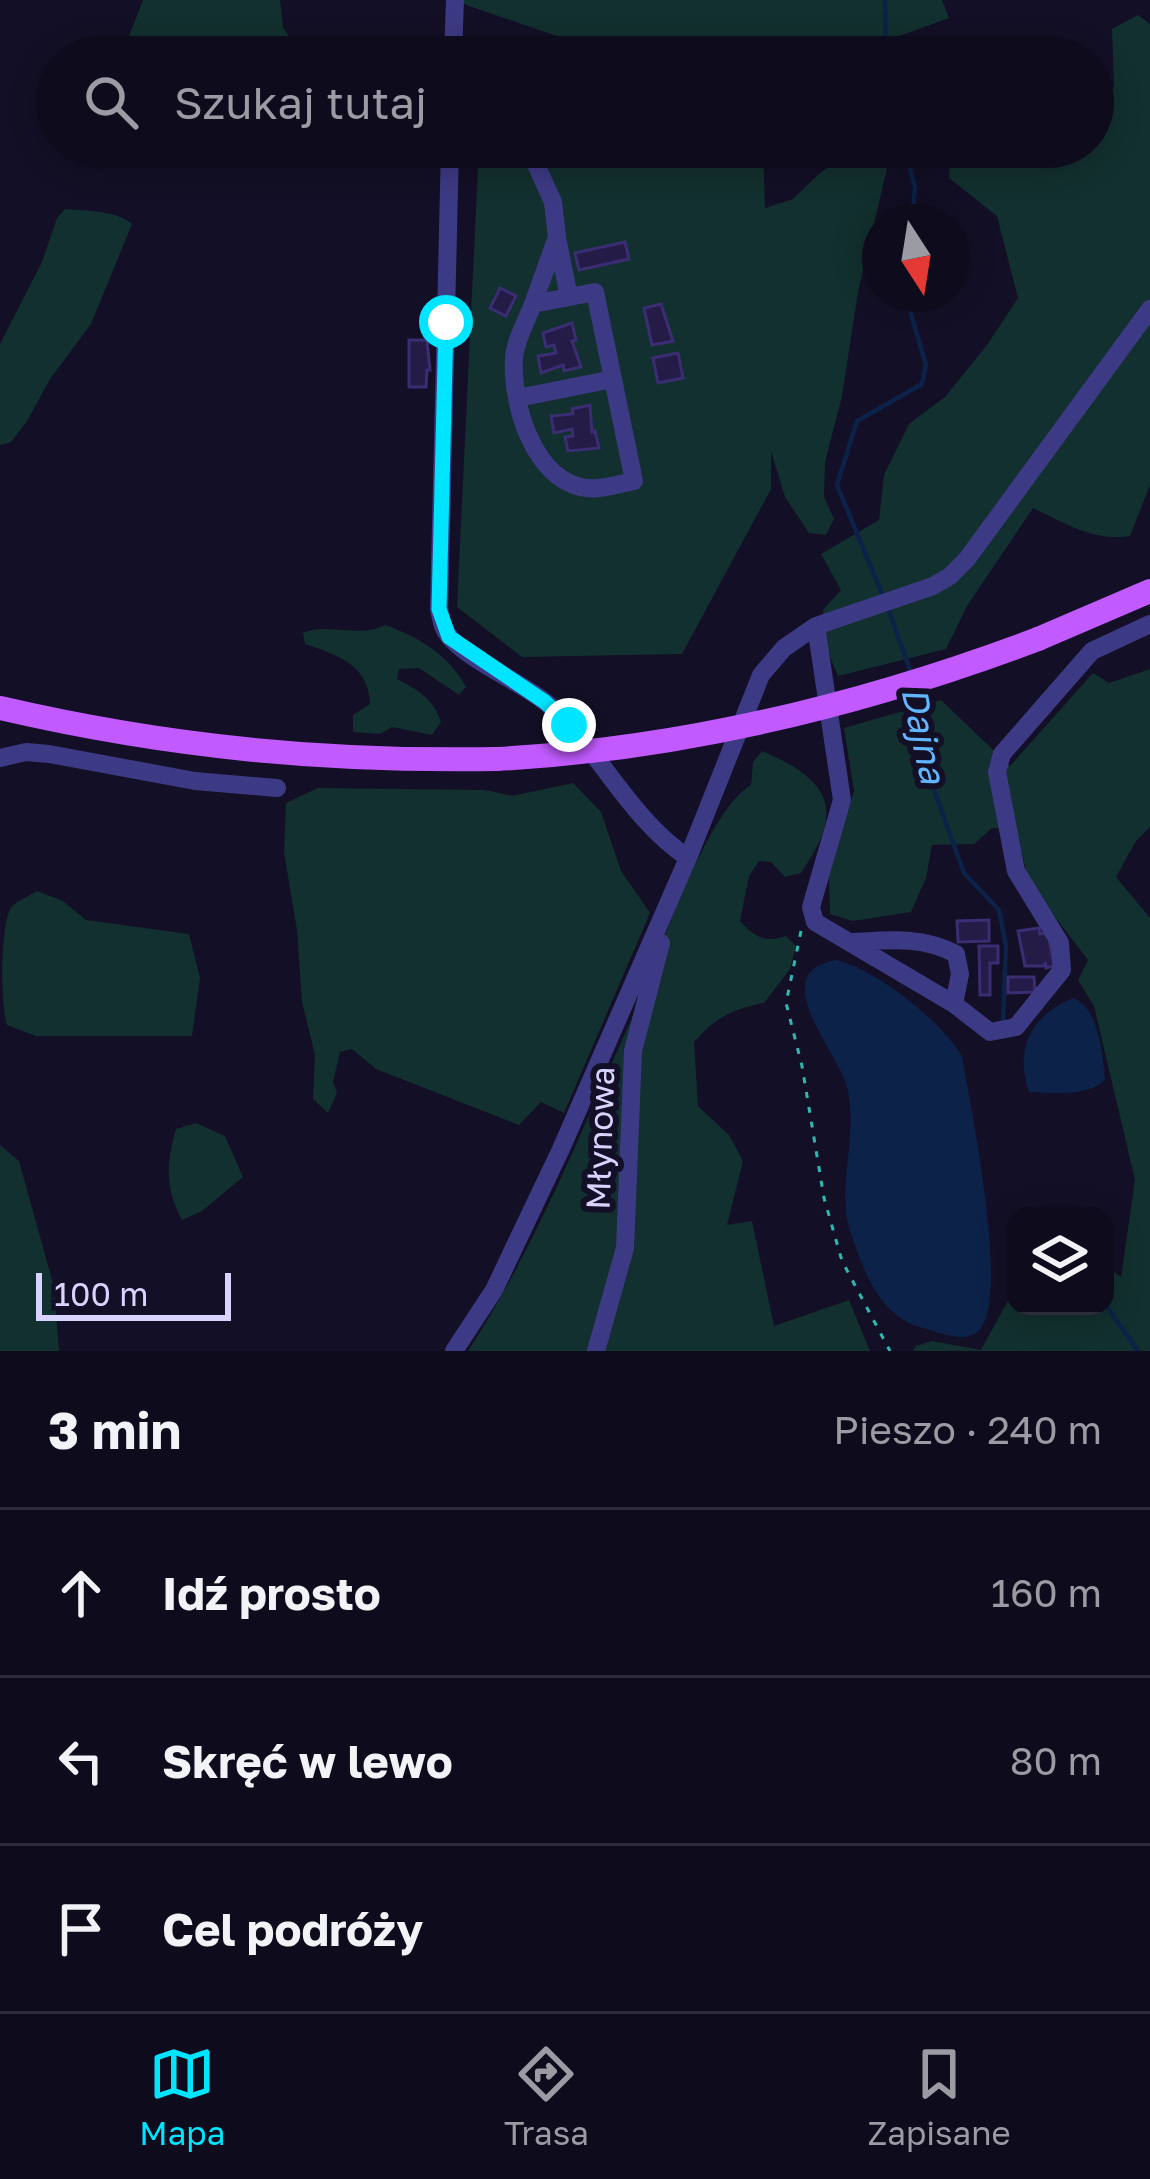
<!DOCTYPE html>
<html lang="pl">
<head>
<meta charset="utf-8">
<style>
  :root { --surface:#0e0b1c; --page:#171425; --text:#f1f3f6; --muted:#9b9ba3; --line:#2e2b3b; --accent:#00e5ff }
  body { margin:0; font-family:"Golos Text",sans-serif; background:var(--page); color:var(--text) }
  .controls { position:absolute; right:36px; bottom:36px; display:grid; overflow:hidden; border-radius:24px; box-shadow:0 6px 30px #0003 }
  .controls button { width:108px; height:108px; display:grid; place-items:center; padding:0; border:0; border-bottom:3px solid var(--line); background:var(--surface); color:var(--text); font:60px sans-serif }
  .compass { position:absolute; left:862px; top:204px; width:108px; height:108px; border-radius:50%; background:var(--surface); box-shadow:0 6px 30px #0003; rotate:168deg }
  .scale { position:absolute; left:36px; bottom:30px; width:195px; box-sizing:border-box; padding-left:12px; border:6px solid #d9d4ff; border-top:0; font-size:33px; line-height:42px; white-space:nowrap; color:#d9d4ff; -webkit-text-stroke:9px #130f26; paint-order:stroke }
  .stop { position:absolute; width:36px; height:36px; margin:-27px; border:9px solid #00e5ff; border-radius:50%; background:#fff }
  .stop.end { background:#00e5ff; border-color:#fff; box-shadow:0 3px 12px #0008 }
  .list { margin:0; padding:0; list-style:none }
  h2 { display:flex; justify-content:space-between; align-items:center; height:156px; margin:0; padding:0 48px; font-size:51px }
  h2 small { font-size:39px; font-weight:400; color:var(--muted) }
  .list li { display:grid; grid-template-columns:78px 1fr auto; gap:36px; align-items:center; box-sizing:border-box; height:168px; padding:0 48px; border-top:3px solid var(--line) }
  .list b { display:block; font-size:45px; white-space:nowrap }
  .list em { font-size:39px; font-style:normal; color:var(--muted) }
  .icon { flex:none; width:66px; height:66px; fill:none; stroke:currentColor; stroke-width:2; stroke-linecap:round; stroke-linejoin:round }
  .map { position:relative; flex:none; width:1150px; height:1351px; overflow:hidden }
  .search { position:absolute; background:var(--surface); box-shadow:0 6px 30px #0003; left:36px; right:36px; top:36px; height:132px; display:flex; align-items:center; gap:30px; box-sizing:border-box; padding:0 42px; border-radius:66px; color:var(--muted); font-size:45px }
  .sheet { height:660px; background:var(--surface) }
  nav { display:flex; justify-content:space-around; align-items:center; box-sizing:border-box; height:168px; border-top:3px solid var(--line); background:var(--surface); font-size:33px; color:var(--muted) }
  nav a { display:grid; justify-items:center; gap:6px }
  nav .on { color:var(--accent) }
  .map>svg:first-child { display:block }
  .green { fill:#12302f }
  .water { fill:#0c2248 }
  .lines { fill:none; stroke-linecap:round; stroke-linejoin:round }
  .stream { stroke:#0c2248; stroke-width:4.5 }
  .building { fill:#241b47; stroke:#3b2d73; stroke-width:3 }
  .path { stroke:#2fb8b0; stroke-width:3; stroke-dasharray:6 9; stroke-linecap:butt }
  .minor { stroke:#3d3a85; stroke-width:18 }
  .major { stroke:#c25bff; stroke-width:24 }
  .major-bridge { stroke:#c25bff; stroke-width:24 }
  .route { stroke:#00e5ff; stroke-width:15 }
  .labels { text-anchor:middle; stroke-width:12; stroke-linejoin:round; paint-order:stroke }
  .street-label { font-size:33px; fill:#d9d4ff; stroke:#130f26 }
  .water-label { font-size:36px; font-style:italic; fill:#62b6ff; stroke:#130f26 }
</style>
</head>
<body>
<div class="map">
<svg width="1150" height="1351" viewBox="0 0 1150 1351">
  <rect width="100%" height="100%" fill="#130f26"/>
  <path class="green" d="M143,0H280L283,27L302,57H121Z
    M452,0H942L949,18L841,57H618Z
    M1138,15L1150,24V485L1130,536C1094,542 1065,523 1033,508L967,606L946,649L838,676L828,652L823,610L841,590L821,554L879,520L884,475L909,424L945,397L987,345L1018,298L997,216L949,178L950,147H1093V108L1098,109L1114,86L1112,29Z
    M479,147H763L765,208L793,199L820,173L852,152L874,147L889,160L858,292L842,396L825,462L824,497L834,519L826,535L809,533L785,497L771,451V489L682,654L522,657L457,607Z
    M65,209C87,211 115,210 132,224L91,324L50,379L27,421L11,442L0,445V344L42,262L57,218Z
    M385,625C419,637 449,655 466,687L459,695L419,668L399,669L397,679C418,690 433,698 441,722L432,735L392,727L380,734L353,732V715L370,704C369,665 338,655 305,644L303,633C329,622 359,639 385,625Z
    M1150,669V827L1136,841L1116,877L1150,918V1351H913L916,1346L932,1341L981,1350L1015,1288V1306H1105V1265L1121,1277L1135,1180L1094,1006L1078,980L1088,960L1029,883L1016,828H992L974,844L932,845L926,878L911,912L853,921L830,914L829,873L854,791L844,728L941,700L1010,766L1093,673L1109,683Z
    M762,751C830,780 846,809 801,873L785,877L771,862L759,861L749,876L740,921C754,937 765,943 786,936L796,946L790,969L764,1003C732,1009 715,1018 694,1042L698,1106L729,1135L743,1161L727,1225L752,1221L774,1326L849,1300L870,1351H468C535,1248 581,1132 631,1020C655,967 705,811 751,785L753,762Z
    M573,783L601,812L621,871L650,913L564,1113L541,1102L519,1125L376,1069L352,1049L340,1052L333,1082L337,1093L328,1113L313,1099L315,1055L302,1002L297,930L284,852L286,803L318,788L485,790L512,796Z
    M37,891L63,901L86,920L189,934L200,978L192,1036H36L7,1025C0,1001 0,928 11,907C17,901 29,896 37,891Z
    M196,1123L225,1136L243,1177L202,1211L182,1220C165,1188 166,1164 176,1129Z
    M0,1145L19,1161L54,1287L59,1351H0Z"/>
  <path class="water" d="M836,960C876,969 941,1021 962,1056C969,1100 1014,1309 976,1333C961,1343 938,1332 923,1328C879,1317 864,1271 850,1231C836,1187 859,1135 847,1087C838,1051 764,973 836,960Z
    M1073,998C1099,1007 1103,1055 1105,1080C1087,1097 1053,1093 1029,1092C1014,1048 1031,1016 1073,998Z"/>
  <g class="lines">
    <path class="stream" d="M885,0L886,57
      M904,147L915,187L912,222
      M882,594L837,485L857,421L922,384L926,365L905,294
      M887,605L911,673
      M914,690L924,762L964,873L999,910L1006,946L1003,1022
      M1105,1304L1138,1351"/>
  </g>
  <path class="building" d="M625,242L629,259L579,270L575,253Z
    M500,288L516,296L506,316L490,308Z
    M661,304L673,341L652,345L644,308Z
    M572,323L576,340L572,341L581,367L564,371L563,365L541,373L538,356L556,353L554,345L546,347L543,333Z
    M409,340H427L430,370H427L426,387H409Z
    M678,353L683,378L658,383L653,358Z
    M590,405L592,432L595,431L599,448L568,451L565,437L573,436L572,429L554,433L551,416L573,414L572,409Z
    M989,920V941L958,942L957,921Z
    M1039,928L1040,934L1048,932L1054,966L1046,968L1045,962V966H1025L1018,931Z
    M979,946H998V963H990V995H980Z
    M1008,977H1034L1035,992L1008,993Z"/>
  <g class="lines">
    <path class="path" d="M801,931L786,1003L802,1066L824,1198L842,1261L890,1351"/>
    <path class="minor" d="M453,57L455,0
      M450,147L439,609C441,618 442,628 448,635C468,661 522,682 549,705C601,752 629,818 688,858
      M528,147L553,202L557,237L533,304
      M558,242L569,297
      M595,292L634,481C619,484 601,490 587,488C534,482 511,404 514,358C515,341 527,320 533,304Z
      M518,398L613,379
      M816,626L842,800L811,907L815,922L954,1004L960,974L956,954C922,936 890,940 853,942
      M0,758L26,752L49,754L195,781L277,788
      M954,1004L990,1032L1016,1027L1062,970L1060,943L1016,871L997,772L1002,754L1092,651L1150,624
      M454,1351L494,1290L561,1149L688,858L761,675L784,648L816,626L933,586L950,576L967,559L1150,309
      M596,1351L625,1248L633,1051L661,943"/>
    <path class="major" d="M1038,639L1150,591
      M0,708C168,747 325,762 497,759"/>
    <path class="major-bridge" d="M497,759C684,749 863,705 1038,639"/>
  </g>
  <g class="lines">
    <path class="route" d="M446,322L439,609L449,637L545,702L569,725"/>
  </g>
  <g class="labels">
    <g class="street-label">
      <text transform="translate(600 1138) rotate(-88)" y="12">Młynowa</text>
    </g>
    <g class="water-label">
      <text transform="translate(924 735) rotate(78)" y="13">Dajna</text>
    </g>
  </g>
</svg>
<div class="controls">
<button><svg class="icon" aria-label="layers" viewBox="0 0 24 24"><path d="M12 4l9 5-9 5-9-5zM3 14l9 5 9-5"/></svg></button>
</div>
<svg class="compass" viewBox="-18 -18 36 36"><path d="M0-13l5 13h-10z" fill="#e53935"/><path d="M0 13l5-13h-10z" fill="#9b9ba3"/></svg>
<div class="scale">100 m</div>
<div class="stop" style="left:446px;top:322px"></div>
<div class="stop end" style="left:569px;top:725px"></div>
<div class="search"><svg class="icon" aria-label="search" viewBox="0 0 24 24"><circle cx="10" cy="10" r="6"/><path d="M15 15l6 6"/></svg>Szukaj tutaj</div>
</div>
<section class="sheet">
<h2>3 min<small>Pieszo · 240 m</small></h2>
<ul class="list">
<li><svg class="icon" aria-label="ahead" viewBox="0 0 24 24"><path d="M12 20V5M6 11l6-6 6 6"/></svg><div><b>Idź prosto</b></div><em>160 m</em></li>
<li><svg class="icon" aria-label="left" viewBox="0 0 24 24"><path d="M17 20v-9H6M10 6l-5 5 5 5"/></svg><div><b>Skręć w lewo</b></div><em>80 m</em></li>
<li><svg class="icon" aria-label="arrive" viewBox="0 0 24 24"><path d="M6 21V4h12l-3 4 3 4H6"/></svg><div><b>Cel podróży</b></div></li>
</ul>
</section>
<nav>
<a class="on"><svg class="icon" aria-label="map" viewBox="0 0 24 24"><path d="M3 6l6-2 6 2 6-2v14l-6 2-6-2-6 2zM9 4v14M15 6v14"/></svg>Mapa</a>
<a><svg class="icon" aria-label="directions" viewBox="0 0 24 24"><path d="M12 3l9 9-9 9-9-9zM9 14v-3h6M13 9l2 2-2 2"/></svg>Trasa</a>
<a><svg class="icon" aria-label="saved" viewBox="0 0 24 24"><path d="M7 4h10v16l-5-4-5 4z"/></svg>Zapisane</a>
</nav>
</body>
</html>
